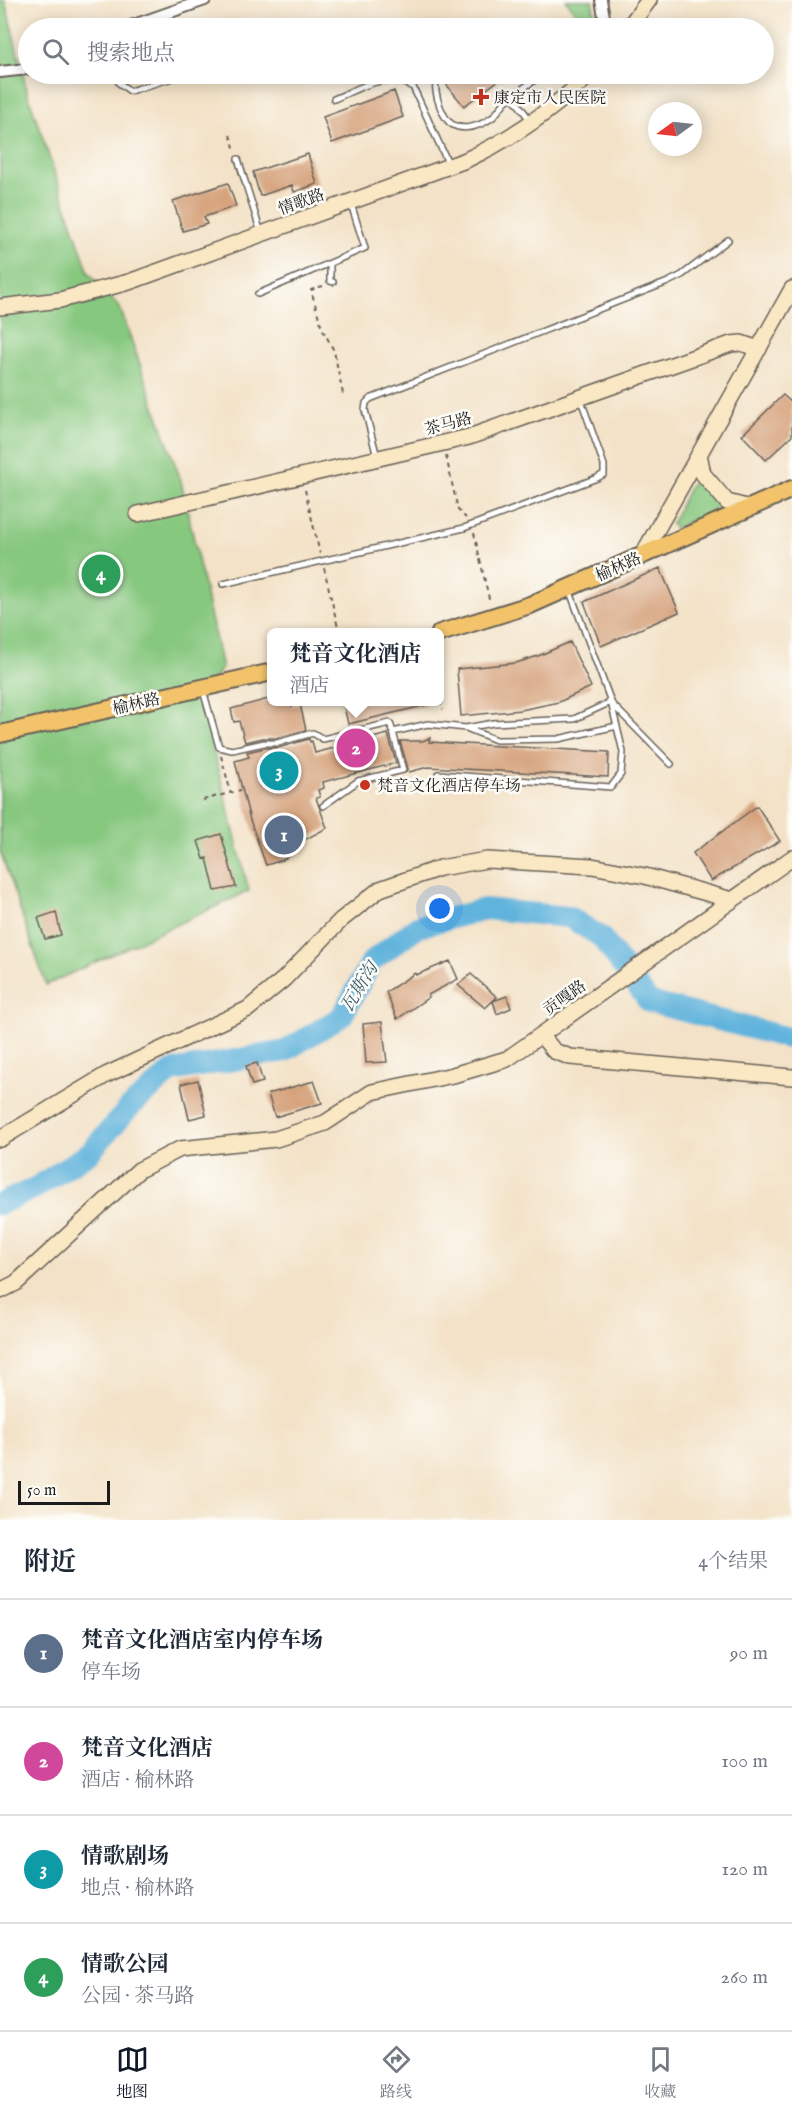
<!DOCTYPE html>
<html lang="zh">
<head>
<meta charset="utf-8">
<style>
  :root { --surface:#fff; --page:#f6f6f7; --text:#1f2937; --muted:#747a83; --line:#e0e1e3; --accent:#111827 }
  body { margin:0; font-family:"IM FELL English","Noto Serif SC",serif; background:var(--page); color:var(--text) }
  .compass { position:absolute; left:648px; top:102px; width:54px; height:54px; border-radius:50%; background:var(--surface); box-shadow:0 3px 15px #0003; rotate:255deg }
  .scale { position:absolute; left:18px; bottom:15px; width:92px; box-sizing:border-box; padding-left:6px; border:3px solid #1c1c1c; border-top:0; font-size:16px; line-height:21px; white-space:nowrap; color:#1c1c1c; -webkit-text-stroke:4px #fdfcf7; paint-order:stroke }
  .you { position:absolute; left:440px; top:909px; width:21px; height:21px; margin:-15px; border:4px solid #fff; border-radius:50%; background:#1a73e8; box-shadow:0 0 0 9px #1a73e833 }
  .badge { display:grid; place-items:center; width:39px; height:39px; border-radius:50%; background:var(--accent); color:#fff; font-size:20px; font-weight:700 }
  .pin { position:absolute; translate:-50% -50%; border:3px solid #fff; box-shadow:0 2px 6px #0006 }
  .popup { position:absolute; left:267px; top:628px; width:177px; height:78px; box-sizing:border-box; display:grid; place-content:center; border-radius:9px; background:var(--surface); filter:drop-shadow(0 2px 4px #0005); font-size:20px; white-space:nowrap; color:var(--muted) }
  .popup b { font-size:22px; color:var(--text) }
  .popup::after { content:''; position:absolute; left:50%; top:100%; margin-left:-12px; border:12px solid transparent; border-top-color:var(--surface) }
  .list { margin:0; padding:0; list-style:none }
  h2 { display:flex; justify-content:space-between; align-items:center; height:78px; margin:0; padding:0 24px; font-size:26px }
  h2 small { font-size:20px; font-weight:400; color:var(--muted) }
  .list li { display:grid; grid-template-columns:39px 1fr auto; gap:18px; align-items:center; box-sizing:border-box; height:108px; padding:0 24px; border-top:2px solid var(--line) }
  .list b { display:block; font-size:22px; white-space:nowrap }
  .list p { margin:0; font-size:20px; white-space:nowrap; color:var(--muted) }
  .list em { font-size:20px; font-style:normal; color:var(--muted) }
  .icon { flex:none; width:33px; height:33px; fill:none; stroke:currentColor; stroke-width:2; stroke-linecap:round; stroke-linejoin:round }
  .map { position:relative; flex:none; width:792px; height:1520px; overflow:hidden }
  .search { position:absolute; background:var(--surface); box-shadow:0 3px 15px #0003; left:18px; right:18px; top:18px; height:66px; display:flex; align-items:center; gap:15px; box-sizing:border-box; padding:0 21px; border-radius:33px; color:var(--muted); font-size:22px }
  .sheet { height:510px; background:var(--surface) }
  nav { display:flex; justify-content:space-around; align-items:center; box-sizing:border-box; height:84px; border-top:2px solid var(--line); background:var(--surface); font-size:16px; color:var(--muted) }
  nav a { display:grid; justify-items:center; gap:3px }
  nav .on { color:var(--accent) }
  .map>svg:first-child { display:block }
  .green { fill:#87c87f; stroke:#52724e; stroke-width:1.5 }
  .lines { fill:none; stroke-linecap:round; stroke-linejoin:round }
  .river { stroke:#61b3dc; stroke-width:22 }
  .building { fill:#d5a17a }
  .lane-casing { stroke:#676158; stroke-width:8 }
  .street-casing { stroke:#676158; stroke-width:14 }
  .secondary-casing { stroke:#676158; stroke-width:18 }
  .primary-casing { stroke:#676158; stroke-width:20 }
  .path { stroke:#676158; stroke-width:2; stroke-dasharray:4.5 4.5; stroke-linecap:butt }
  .lane { stroke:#fff; stroke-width:5 }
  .street { stroke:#fff; stroke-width:10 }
  .secondary { stroke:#fae7c3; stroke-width:15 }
  .primary { stroke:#f2c36a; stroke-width:16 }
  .poi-dot { fill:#c8321e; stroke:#fdfcf7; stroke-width:2 }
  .labels { text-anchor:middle; stroke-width:5; stroke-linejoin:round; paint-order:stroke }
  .poi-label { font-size:16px; fill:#1c1c1c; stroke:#fdfcf7; text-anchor:start }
  .street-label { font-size:16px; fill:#1c1c1c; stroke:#fdfcf7 }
  .water-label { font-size:18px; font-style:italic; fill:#3b6072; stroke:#fdfcf7 }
</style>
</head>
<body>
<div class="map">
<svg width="792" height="1520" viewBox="0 0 792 1520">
  <rect width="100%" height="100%" fill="#fdfcf7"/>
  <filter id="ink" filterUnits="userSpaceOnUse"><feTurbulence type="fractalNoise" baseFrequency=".0167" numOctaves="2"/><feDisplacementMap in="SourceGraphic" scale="12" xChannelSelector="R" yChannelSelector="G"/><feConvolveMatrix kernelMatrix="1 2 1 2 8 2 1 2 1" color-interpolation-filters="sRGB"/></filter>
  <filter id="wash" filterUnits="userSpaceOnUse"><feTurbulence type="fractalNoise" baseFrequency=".008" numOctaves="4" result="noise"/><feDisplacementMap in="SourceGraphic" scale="24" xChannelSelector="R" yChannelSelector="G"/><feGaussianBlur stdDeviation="1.35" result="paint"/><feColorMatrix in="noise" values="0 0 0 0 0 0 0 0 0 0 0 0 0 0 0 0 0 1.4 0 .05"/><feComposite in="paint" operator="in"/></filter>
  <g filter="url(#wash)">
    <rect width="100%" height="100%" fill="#f3e2c7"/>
    <path class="green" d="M0,0H5L28,95L89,273L120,308L181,481L222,668L200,697L249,891L46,985L0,851Z
      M566,0H592L597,28H586Z
      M698,481L716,499L718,504L716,509L675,528L671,524L691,484Z"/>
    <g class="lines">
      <path class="river" d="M0,1204L37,1187L90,1152L130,1107L172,1071L285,1051L342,1016L372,961L417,927L485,909L569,917L601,937L649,1002L792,1039"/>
    </g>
    <g id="blocks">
      <path class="building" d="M460,74H507L464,106L446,84Z
        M394,91L403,117L332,143L323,117Z
        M308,154L317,184L294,192L292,185L260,196L253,172Z
        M228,183L236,206L204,217L207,224L183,231L173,201Z
        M783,395L792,403V436L766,460L742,435Z
        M660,568L679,612L601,646L584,602Z
        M570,642L591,687L559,702L521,710L461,716L457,669L516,663L538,656Z
        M272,698V702H291L292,706L300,704L306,730L276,738H263L245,742L239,721L234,722L231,709Z
        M343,702H427V705L348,724Z
        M388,734L396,763L323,782L324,788L318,790L320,797L316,798L327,828L304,840L297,850L283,860L266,865L250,820L235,761L249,757L247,752L265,748H278L309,739L310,742L312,741L315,753Z
        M430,738L429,742L609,752L608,777L428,767L409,772L400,741H422Z
        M757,806L780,841L711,881L693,853Z
        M221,834L236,887L215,891L207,858L204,859L198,841Z
        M56,912L61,935L45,939L38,918Z
        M450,961L458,979L428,995L429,997L397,1019L386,992L415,973L416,975Z
        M471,974L497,997L485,1008L458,985Z
        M507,996L511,1008L497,1014L493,1001Z
        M382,1022L387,1062L366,1063L363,1024Z
        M257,1063L263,1082L252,1085L246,1066Z
        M198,1080L206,1115L189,1119L181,1084Z
        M314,1081L322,1103L275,1117L268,1094Z"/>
    </g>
  </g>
  <g filter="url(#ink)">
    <use href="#blocks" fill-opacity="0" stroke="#676158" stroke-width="1.5"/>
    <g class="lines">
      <g class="lane-casing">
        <path id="lane" d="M116,74L119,83L130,91L185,74
          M436,74C434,88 437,102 444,115C454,135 478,128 493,117C497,113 501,107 505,102C517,92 531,83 543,74
          M513,97L530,120
          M334,99C361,88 384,71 413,87L449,165
          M238,159L261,233
          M330,263V281L333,282
          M258,294L365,248L351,204
          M377,457L365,410L366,403L370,399L668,282L682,275L728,240
          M223,584L464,528L597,478L604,474V465L581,400
          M203,690L219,747L232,750L264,743H277L313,733L323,739L390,723L393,732L428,724L466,728L493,723L574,719L611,702L569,589
          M612,704L671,764
          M466,728L496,740L558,739L617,726
          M438,774L611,787L621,774L623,752L611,702
          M323,806L358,781L403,770L393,732"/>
      </g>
      <g class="street-casing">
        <path id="street" d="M601,0L606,28
          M125,28L205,0
          M0,72L28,69"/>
      </g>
      <g class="secondary-casing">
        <path id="secondary" d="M628,28L649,0
          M0,307L60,300L129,282L466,160C513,138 553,110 590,74
          M699,454L703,474L727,502L750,508
          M138,514L469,437L731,344L741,343L759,349
          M642,556L792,289
          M792,858L541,1035L554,1051L570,1057L792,1077
          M0,1139L106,1075L248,1009L284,979L341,920L380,889L440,868L487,860L592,866L645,876L732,900
          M0,1291L16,1283L139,1170L180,1149L276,1139L325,1123L372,1092L453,1075L507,1059L541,1035"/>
      </g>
      <g class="primary-casing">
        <path id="primary" d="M440,633L530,605L792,489
          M0,734L272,672"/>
      </g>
      <path class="path" d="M230,135L235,150
        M323,286L311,290L322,328L334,351L343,394
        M446,456L458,510L466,518
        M305,490L320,554
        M474,533L490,603
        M324,568L339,632
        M440,701L443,710
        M221,756L231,793
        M203,800L241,790"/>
      <use href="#lane" class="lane"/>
      <use href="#street" class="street"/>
      <use href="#secondary" class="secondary"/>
      <use href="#primary" class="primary"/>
    </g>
  </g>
  <g class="poi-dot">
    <path d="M478 88h6v6h6v6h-6v6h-6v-6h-6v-6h6z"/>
    <circle cx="365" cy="785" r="6"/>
  </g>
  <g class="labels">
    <g class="poi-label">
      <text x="494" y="103">康定市人民医院</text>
      <text x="377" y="791">梵音文化酒店停车场</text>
    </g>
    <g class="street-label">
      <text transform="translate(301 201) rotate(-20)" y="6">情歌路</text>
      <text transform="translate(448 423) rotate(-15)" y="6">茶马路</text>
      <text transform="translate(618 566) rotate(-24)" y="6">榆林路</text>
      <text transform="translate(136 703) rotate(-13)" y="6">榆林路</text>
      <text transform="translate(564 997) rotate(-35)" y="6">贡嘎路</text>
    </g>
    <g class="water-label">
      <text transform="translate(359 987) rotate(-59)" y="6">瓦斯沟</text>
    </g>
  </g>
</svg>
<svg class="compass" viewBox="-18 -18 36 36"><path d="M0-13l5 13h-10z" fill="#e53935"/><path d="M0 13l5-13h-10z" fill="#747a83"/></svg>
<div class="scale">50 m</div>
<div class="you"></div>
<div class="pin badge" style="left:284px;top:835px;background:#5c6f8a">1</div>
<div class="pin badge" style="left:356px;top:748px;background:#d1479c">2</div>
<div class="popup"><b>梵音文化酒店</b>酒店</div>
<div class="pin badge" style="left:279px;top:771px;background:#0f9aa8">3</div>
<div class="pin badge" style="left:101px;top:574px;background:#2e9e5b">4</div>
<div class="search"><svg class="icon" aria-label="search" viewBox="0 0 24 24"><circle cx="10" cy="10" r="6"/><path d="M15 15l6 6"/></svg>搜索地点</div>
</div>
<section class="sheet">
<h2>附近<small>4个结果</small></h2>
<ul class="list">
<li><span class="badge" style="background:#5c6f8a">1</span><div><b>梵音文化酒店室内停车场</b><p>停车场</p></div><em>90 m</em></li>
<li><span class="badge" style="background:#d1479c">2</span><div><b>梵音文化酒店</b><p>酒店 · 榆林路</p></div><em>100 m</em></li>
<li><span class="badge" style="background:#0f9aa8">3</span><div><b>情歌剧场</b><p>地点 · 榆林路</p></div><em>120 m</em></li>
<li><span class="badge" style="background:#2e9e5b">4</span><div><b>情歌公园</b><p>公园 · 茶马路</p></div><em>260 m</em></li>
</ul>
</section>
<nav>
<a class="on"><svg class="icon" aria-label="map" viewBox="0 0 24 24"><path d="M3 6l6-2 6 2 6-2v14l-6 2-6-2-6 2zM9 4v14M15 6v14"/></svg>地图</a>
<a><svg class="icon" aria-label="directions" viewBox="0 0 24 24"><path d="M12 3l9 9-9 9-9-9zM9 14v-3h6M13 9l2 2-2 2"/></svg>路线</a>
<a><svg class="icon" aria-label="saved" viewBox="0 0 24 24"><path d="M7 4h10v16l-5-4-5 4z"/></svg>收藏</a>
</nav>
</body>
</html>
